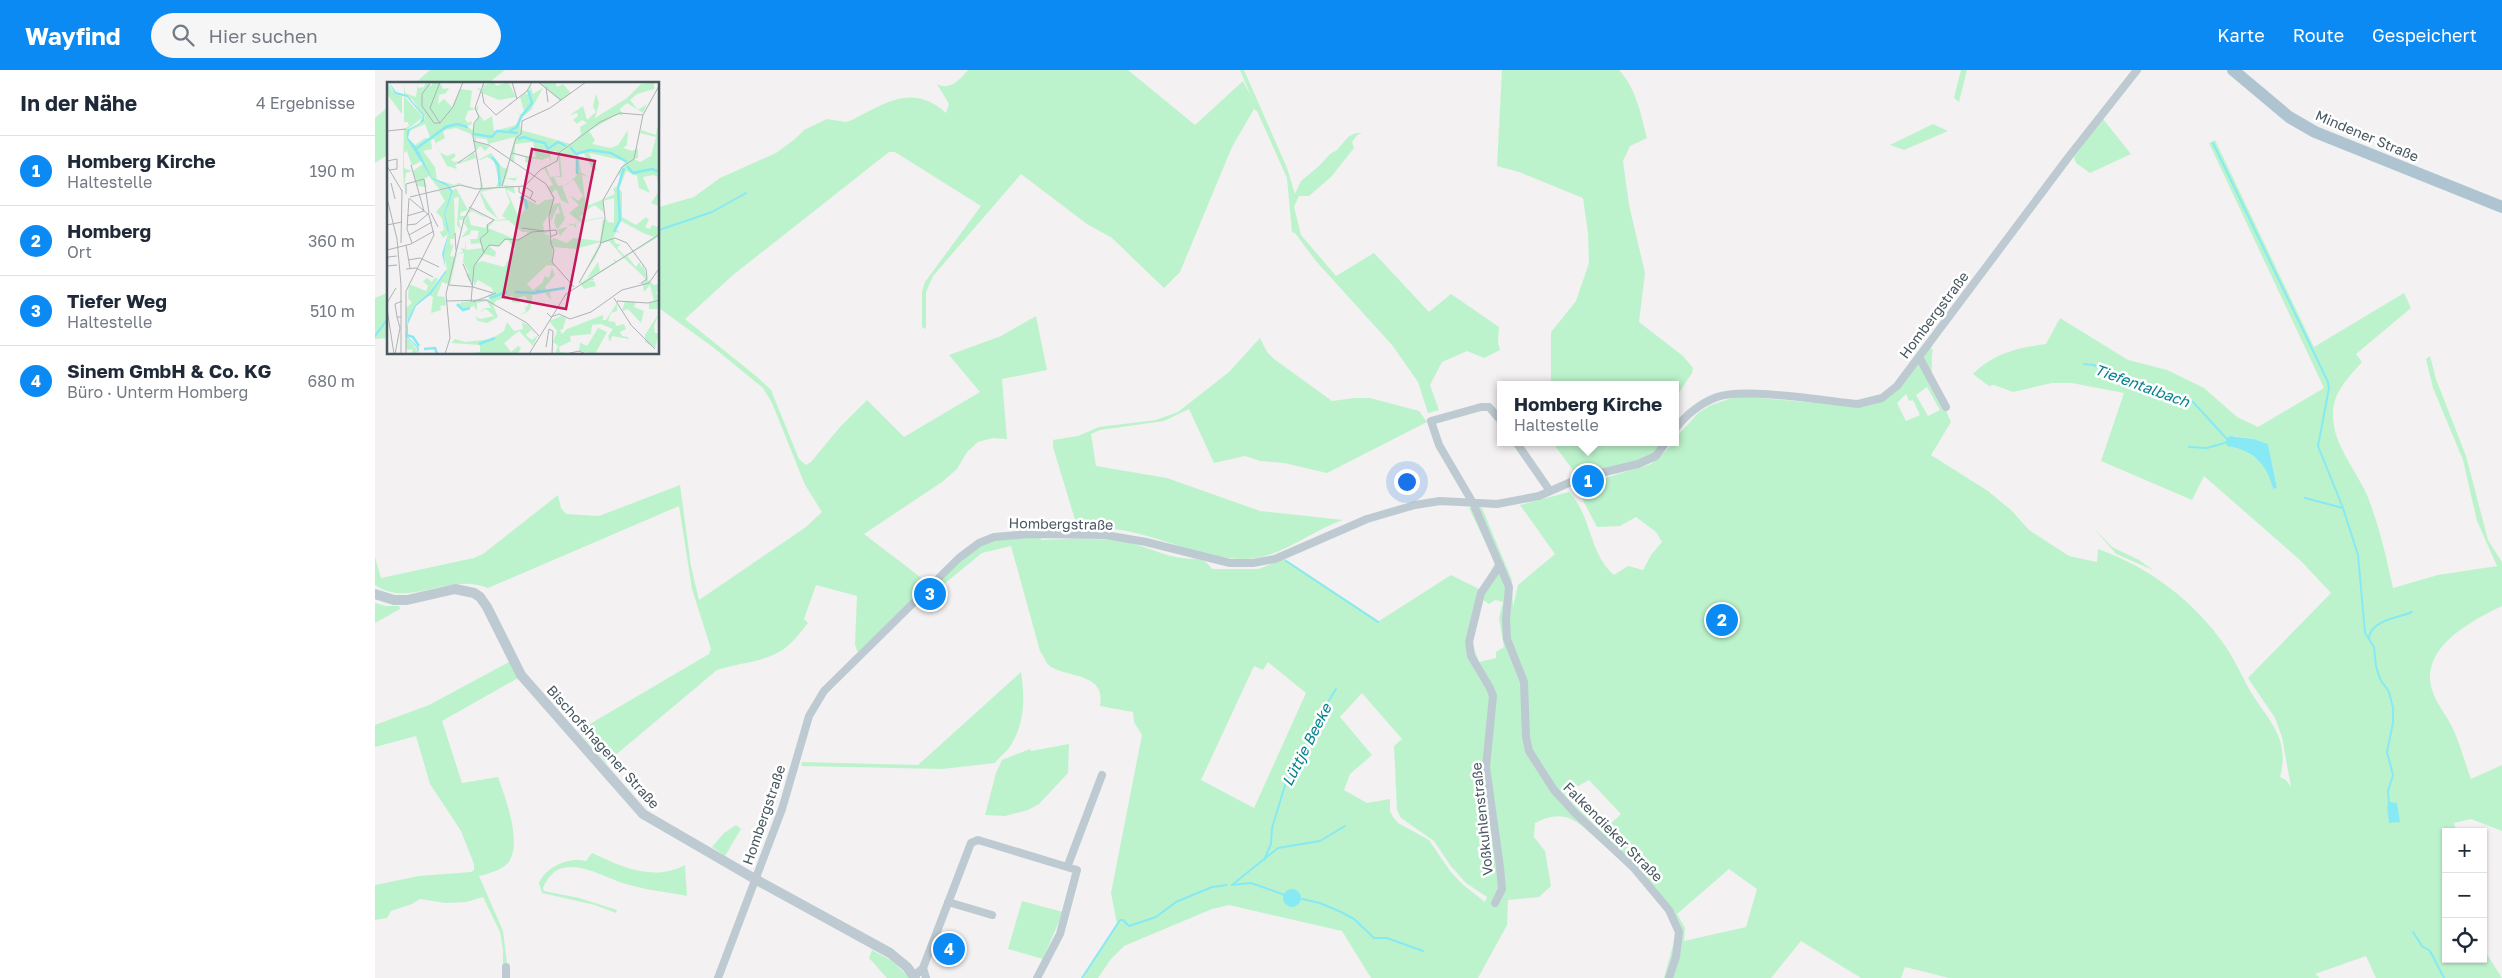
<!DOCTYPE html>
<html lang="de">
<head>
<meta charset="utf-8">
<style>
  :root { --surface:#fff; --page:#f6f6f7; --text:#1f2937; --muted:#747a83; --line:#e0e1e3; --accent:#0b8af3 }
  body { margin:0; font-family:"Golos Text",sans-serif; background:var(--page); color:var(--text) }
  .controls { position:absolute; right:15px; bottom:15px; display:grid; overflow:hidden; border-radius:0px; box-shadow:0 1px 4px #0004 }
  .controls button { width:45px; height:45px; display:grid; place-items:center; padding:0; border:0; border-bottom:1px solid var(--line); background:var(--surface); color:var(--text); font:25px sans-serif }
  .you { position:absolute; left:1031px; top:411px; width:18px; height:18px; margin:-12px; border:4px solid #fff; border-radius:50%; background:#1a73e8; box-shadow:0 0 0 8px #1a73e833 }
  .badge { display:grid; place-items:center; width:32px; height:32px; border-radius:50%; background:var(--accent); color:#fff; font-size:16px; font-weight:700 }
  .pin { position:absolute; translate:-50% -50%; border:2px solid #fff; box-shadow:0 1px 5px #0006 }
  .popup { position:absolute; left:1122px; top:311px; width:182px; height:65px; box-sizing:border-box; display:grid; place-content:center; border-radius:0px; background:var(--surface); filter:drop-shadow(0 1px 4px #0005); font-size:16px; white-space:nowrap; color:var(--muted) }
  .popup b { font-size:19px; color:var(--text) }
  .popup::after { content:''; position:absolute; left:50%; top:100%; margin-left:-10px; border:10px solid transparent; border-top-color:var(--surface) }
  .list { margin:0; padding:0; list-style:none }
  h2 { display:flex; justify-content:space-between; align-items:center; height:65px; margin:0; padding:0 20px; font-size:21px }
  h2 small { font-size:16px; font-weight:400; color:var(--muted) }
  .list li { display:grid; grid-template-columns:32px 1fr auto; gap:15px; align-items:center; box-sizing:border-box; height:70px; padding:0 20px; border-top:1px solid var(--line) }
  .list b { display:block; font-size:19px; white-space:nowrap }
  .list p { margin:0; font-size:16px; white-space:nowrap; color:var(--muted) }
  .list em { font-size:16px; font-style:normal; color:var(--muted) }
  .icon { flex:none; width:28px; height:28px; fill:none; stroke:currentColor; stroke-width:2; stroke-linecap:round; stroke-linejoin:round }
  .map { position:relative; flex:none; width:2127px; height:908px; overflow:hidden }
  header { display:flex; align-items:center; gap:30px; box-sizing:border-box; height:70px; padding:0 25px; background:var(--accent); color:#fff }
  header strong { font-size:24px }
  nav { display:flex; gap:28px; margin-inline-start:auto; font-size:18px }
  .search { width:350px; height:45px; background:var(--page); display:flex; align-items:center; gap:12px; box-sizing:border-box; padding:0 18px; border-radius:28px; color:var(--muted); font-size:19px }
  main { display:flex }
  aside { flex:1; background:var(--surface) }
  .map>svg:first-child { display:block }
  .green { fill:#bdf3cc; fill-rule:evenodd }
  .water { fill:#87e9f3 }
  .lines { fill:none; stroke-linecap:round; stroke-linejoin:round }
  .stream { stroke:#87e9f3; stroke-width:2 }
  .minor { stroke:#becad1; stroke-width:8 }
  .tertiary { stroke:#becad1; stroke-width:10 }
  .primary { stroke:#afc4d1; stroke-width:12 }
  .labels { text-anchor:middle; stroke-width:5; stroke-linejoin:round; paint-order:stroke }
  .street-label { font-size:14px; fill:#475760; stroke:#fff }
  .water-label { font-size:15px; font-style:italic; fill:#05828e; stroke:#fff }
  .inset-river { fill:none; stroke:#87e9f3; stroke-width:2.5 }
  .inset-road { fill:none; stroke:#aeb3b7; stroke-width:1 }
  .view { fill:#c2185b; fill-opacity:0.15; stroke:#c2185b; stroke-width:2.5 }
  .inset-edge { fill:none; stroke:#475760; stroke-width:2.5 }
</style>
</head>
<body>
<header>
<strong>Wayfind</strong>
<div class="search"><svg class="icon" aria-label="search" viewBox="0 0 24 24"><circle cx="10" cy="10" r="6"/><path d="M15 15l6 6"/></svg>Hier suchen</div>
<nav><a>Karte</a><a>Route</a><a>Gespeichert</a></nav>
</header>
<main>
<aside>
<h2>In der Nähe<small>4 Ergebnisse</small></h2>
<ul class="list">
<li><span class="badge">1</span><div><b>Homberg Kirche</b><p>Haltestelle</p></div><em>190 m</em></li>
<li><span class="badge">2</span><div><b>Homberg</b><p>Ort</p></div><em>360 m</em></li>
<li><span class="badge">3</span><div><b>Tiefer Weg</b><p>Haltestelle</p></div><em>510 m</em></li>
<li><span class="badge">4</span><div><b>Sinem GmbH &amp; Co. KG</b><p>Büro · Unterm Homberg</p></div><em>680 m</em></li>
</ul>
</aside>
<div class="map">
<svg width="2127" height="908" viewBox="0 0 2127 908">
  <rect width="100%" height="100%" fill="#f3f1f1"/>
  <path class="green" d="M55,0H130L112,14H39Z
    M593,0H753L820,55L868,11L876,26L865,0H869L912,98L920,124L926,111L944,96L955,84L962,80L973,67L981,63H987L982,65L977,72L979,78L956,107L934,126H924L919,137L926,165L961,206L999,183L1054,242L1076,224L1124,257L1123,273L1125,280L1109,288L1092,281L1067,292L1055,315L1064,340L1053,343L1043,312L1017,275L940,190L920,163L917,162L912,108L882,41L879,39L857,77L805,202L789,218L737,168L712,154L646,104L558,206L551,222V259L547,257V222L550,212L606,136L520,82H514L358,205L310,249L381,306L396,320L424,389L431,395L436,392L465,357L492,330L529,367L605,322L574,285L626,266L661,246L672,300L627,309L632,369L618,368L603,372L592,382L582,399L567,412L489,464L553,513L485,581H482L480,574L482,526L441,515L429,549L433,553C424,564 415,577 402,583C383,593 362,593 342,600L231,693L203,661L334,584L336,579L317,519L304,436L113,518C72,502 36,539 0,515V487L6,508L99,488L108,484L183,425L186,438L191,444L224,446L305,415L316,496L324,530L431,457L447,442L430,415L397,333L388,318L339,278L284,238V137L319,127L345,108L401,83L420,69L429,60L452,49L471,52L477,50C510,33 538,13 571,43L574,34L562,14C574,21 585,10 593,0Z
    M1127,0H1244C1261,18 1266,45 1272,68L1255,76L1248,91L1254,135L1270,203L1264,252L1308,286L1318,298L1317,303L1301,327L1300,315H1176V262L1201,231L1214,193L1213,163L1208,128L1144,102L1122,96Z
    M1586,0H1592L1584,32L1579,28Z
    M14,36V84L0,93V48Z
    M1728,49L1756,84L1715,103L1701,93L1699,87Z
    M1558,54L1573,61L1529,80L1515,75Z
    M1840,70L1939,277L2029,223L2036,238L1981,284L1987,292C1973,308 1958,322 1958,344C1957,373 1981,400 1992,425C2004,455 2011,486 2018,518L2063,505L2122,496L2102,451L2088,390L2058,318L2051,289L2055,286L2061,309L2091,386L2113,470L2127,492V536C2096,551 2044,578 2057,620C2062,635 2073,647 2079,661C2086,677 2090,693 2096,709L2127,695V761L2096,749L2079,753L2081,762H2071V889H2108V878L2127,908H2001L1991,886L1940,904L1945,908H1574L1530,897L1526,908H1486L1426,871L1396,908H1289L1301,864C1290,825 1237,783 1207,756C1191,743 1177,744 1160,753L1159,767L1170,781L1176,816L1164,827L1133,830L1132,855L1103,908H996L967,861L854,835L837,839L749,876L736,889L723,908H709L715,895L735,867L742,854L736,823L767,665L759,652L758,642L725,636C731,603 695,608 676,597C670,593 669,586 665,581L636,476L607,483L547,532V530L593,484L609,474L620,470L666,467V470C696,469 726,467 755,473C772,477 790,486 807,488C820,490 828,486 837,499H883L910,489L1004,551L1076,505L1106,520L1120,493L1094,438H1107L1137,510L1138,537L1143,515L1180,484L1145,435L1194,422C1218,448 1213,482 1239,505L1253,496L1268,500L1276,485L1287,472L1281,462L1261,447L1245,456L1222,457L1201,417L1276,394L1300,372L1305,363L1323,343L1334,336L1362,326L1487,337C1521,333 1536,302 1554,277L1558,280C1555,288 1559,298 1555,305L1576,352L1556,385L1613,421L1637,441L1654,460L1694,486L1722,492L1723,479C1776,498 1819,531 1851,577C1861,592 1868,609 1877,624C1895,652 1915,669 1905,707L1911,710L1916,717L1907,667L1900,648L1873,608L1956,523L1926,491L1829,406L1817,430L1726,391L1749,323L1697,313H1677L1638,322L1619,315L1614,316L1598,304C1619,283 1643,278 1671,274L1685,248L1753,290L1792,300L1829,318L1862,347L1883,357L1949,318L1834,73ZM1552,317L1565,340L1553,346L1541,325ZM1531,324L1534,331L1538,330L1545,345L1531,351L1522,333ZM1859,366L1879,369L1893,374L1902,418L1898,419C1893,396 1881,384 1859,377ZM1107,529L1114,534L1120,530L1128,532L1124,548L1129,577L1121,582V588L1104,592L1097,573ZM893,592L931,623L879,738L826,710L879,596L888,600ZM987,623L1027,669L1019,676L1022,740L1026,748L1059,771L1075,795L1091,813L1112,827L1110,832L1087,814L1075,801L1054,770L1023,753L1018,747L1015,741V729L992,733L969,720L975,704L997,685L965,647ZM1214,710L1246,744L1227,762L1189,724ZM1354,799L1382,819L1371,857L1309,871L1310,858L1302,844Z
    M14,222V268L0,269V228Z
    M885,268L892,282L899,289L957,331L979,328H995L1044,341L1052,352L952,403L909,393L885,391L870,386L839,393L814,339L789,351L725,360L716,364L721,396L792,408L885,441L968,450C938,460 912,483 881,488C842,495 786,466 746,460C735,458 710,458 701,453L678,377V370L703,366L724,357L781,350L803,342L854,302Z
    M1177,372H1288L1277,385L1259,393L1201,404Z
    M1718,457L1737,477L1764,490L1778,500L1741,484Z
    M0,533L11,536H24L25,539L0,553Z
    M134,592L143,608L67,651L87,713L123,707C130,727 149,776 132,794C126,800 112,804 104,806L128,861L134,908H128V880L125,862L108,827L91,832L71,833L45,829L37,834L16,841L12,848L0,850V815L44,806L96,802L99,800V794L86,761L55,714L41,666L0,677V655L54,635Z
    M646,602C650,628 650,652 636,675C632,682 625,686 620,693L567,699L426,696L427,692L543,695Z
    M694,674L693,703L664,734L653,740L630,746L610,745L621,703L627,690L655,679L656,681Z
    M361,755L366,759L350,786L337,777L349,763Z
    M217,783C247,797 278,812 310,795L312,826C292,822 270,820 251,814C224,806 184,778 168,818L169,821L204,828L242,840L241,843L220,835L167,823L164,813C171,797 193,787 211,791Z
    M647,831L688,842L668,889L633,879Z
    M497,880L517,891L535,908H512L494,888Z"/>
  <path class="water" d="M1855,366L1879,369L1893,374L1902,418L1898,419C1892,394 1878,380 1852,376L1851,369Z
    M2015,732L2022,733L2025,752L2014,753L2012,736Z
    M908 828a9 9 0 1 1 18 0a9 9 0 1 1-18 0Z"/>
  <g class="lines">
    <path class="stream" d="M1838,73L1953,312L1954,318L1943,376L1968,438
      M284,160L337,142L371,123
      M0,266L14,247
      M1709,294L1719,295L1751,311L1787,320L1818,332L1852,369
      M1814,377L1832,378L1853,372
      M1930,428L1968,438L1983,485L1990,563L1999,577L2001,596L2005,609L2014,622L2018,638V653L2012,682L2018,705L2013,721L2014,735
      M911,491L1003,552
      M1994,567C1998,549 2024,548 2037,542
      M889,790L896,774L897,758L911,712L933,678L941,651L961,619
      M857,815L876,813L910,825
      M857,815L903,778L945,771L970,756
      M927,829L945,833L966,842L979,849L999,868H1012L1048,881
      M2038,862L2047,876L2055,881L2069,908
      M707,908L745,850H748L754,856L781,847L801,832L837,817L852,815"/>
    <path class="minor" d="M1544,287L1571,337
      M1126,351L1114,337H1106L1056,351L1064,375L1098,433L1134,517L1131,549L1132,569L1149,612L1151,667L1154,681L1179,720L1200,743L1258,797L1294,840L1304,862L1301,887L1294,908
      M1300,359C1311,345 1326,333 1342,327C1369,317 1451,331 1483,334L1507,328L1522,316L1692,89L1762,0
      M1141,372L1175,421
      M693,795L727,705
      M573,832L617,845
      M1120,833L1127,819L1125,797L1111,697L1118,626L1115,618L1096,586L1094,572L1106,523L1125,495
      M548,898L596,773L603,770L702,800L685,864L662,908
      M539,906L548,898L551,908
      M131,908V897
      M343,908L407,739L434,646L449,621L584,488L604,473L619,467L654,464L730,465L771,472L855,493H878L900,489L992,449L1040,435L1065,431L1122,434L1164,426L1205,408L1263,394L1281,386L1291,372"/>
    <path class="tertiary" d="M0,524L19,530H32L80,519L99,523L105,527L112,537L146,605L268,744L380,809L515,883L532,897L540,908"/>
    <path class="primary" d="M1858,0L1914,47L1940,62L2127,137"/>
  </g>
  <g class="labels">
    <g class="street-label">
      <text transform="translate(1992 66) rotate(23)" y="5">Mindener Straße</text>
      <text transform="translate(1559 245) rotate(-53)" y="5">Hombergstraße</text>
      <text transform="translate(686 454) rotate(1)" y="5">Hombergstraße</text>
      <text transform="translate(228 677) rotate(48)" y="5">Bischofshagener Straße</text>
      <text transform="translate(389 745) rotate(-71)" y="5">Hombergstraße</text>
      <text transform="translate(1107 749) rotate(-96)" y="5">Voßkuhlenstraße</text>
      <text transform="translate(1238 762) rotate(45)" y="5">Falkendieker Straße</text>
    </g>
    <g class="water-label">
      <text transform="translate(1767 316) rotate(20)" y="5">Tiefentalbach</text>
      <text transform="translate(932 675) rotate(-63)" y="5">Lüttje Beeke</text>
    </g>
  </g>
  <g transform="translate(12 12)">
    <rect width="272" height="272" fill="#f3f1f1"/>
    <path d="M0,0L8,12L15,14V32L0,12ZM17,0L18,11L29,15L31,0V6L37,5L39,0L45,4V0H53L56,7L62,6L59,11L52,13L51,22L57,17L65,25L73,7L82,8L85,9L83,25L88,27L92,23L90,30L97,39L105,34L107,49L129,43L133,34L132,32L125,21L122,24V21H125L133,33L137,29L133,15L138,11L142,13L143,3L146,12L156,6L144,28L132,38L134,48L184,62L194,52L193,45L200,41L195,38L190,42L186,38L191,34L190,31L183,33L196,24L200,38L209,30L206,24L209,12L212,21L208,36L240,16L254,2L267,0V7L250,12L243,18L251,28L260,22L256,31L240,21L233,27L236,34L231,32L202,49L208,58L205,62L224,66L231,63L241,48L240,63L236,66L245,69L251,66V76L247,77L253,80L264,74L269,55L253,51L254,48L269,53L270,46L272,45V124L264,121L272,109L270,95L267,93L256,95L263,111L252,106L250,94L239,89L232,107L235,110V135L249,143L259,135L262,138L258,145L263,147L265,143L270,145L271,142V155L240,174L249,185L253,180L254,186L256,182L260,197L267,203L272,202V195V209L269,211L272,213V227H262V221L267,219L263,203L257,210L256,203L259,202H250L258,200V196L237,176L206,195L207,198H201L207,199L209,204L197,207L193,201L206,194L193,199L200,196L211,180L213,189L228,180L226,177L230,179L236,175L222,159L214,162L208,176L197,192L213,160L189,167L166,165L165,179L168,184L160,183L140,202L146,208L155,201L158,194L162,196L165,186L168,193L158,205L160,210L178,206L163,210L164,218L158,211L145,213V220L160,218L144,221L143,227L140,230L133,233L134,239L133,233L139,229L137,223L139,226L142,221L138,214L130,216L133,221L125,220L126,213L109,219L106,223L111,235L100,241L91,239L88,234L93,237L107,234L99,227L91,231L97,227L99,226H104L100,219L90,221V229L87,224L76,228L70,224L75,220L102,217L101,213L106,211L105,206L91,198L87,204V200L82,199L79,192L82,191L76,180L77,171L70,172L63,203L55,200L50,214L58,215L59,223L53,224L54,228L44,231L46,215L42,213L60,187L57,173L62,148L58,132L66,108L69,106L81,128L74,130L73,134H78L77,138H72L74,148L70,143L72,115L67,116L68,151L67,157H63L64,164L67,161L63,174L68,175V171L72,161L69,172L76,170L74,166L78,167L79,156V168L95,166L93,161L84,162L83,157H90L92,149L84,148L83,152L74,156L81,147L77,141L82,126L103,137L109,138L120,137L115,134L123,120L117,104L94,110L111,137L99,127L93,112L95,106L109,105L112,98L107,79L100,75L93,78H91L104,71L115,85L120,87L122,84L119,96H129L132,93L128,99L119,96L116,103L127,104L128,112L119,107L132,136L138,127L134,115L151,123L158,118L166,117L161,105L166,103L157,86L159,84L163,95L173,94L171,74L180,65L171,73L169,69H163L164,81L162,75L155,78L143,76L140,90L141,81L138,80V75L133,74L149,75L146,60L128,62L127,81L122,78L128,55L101,62L100,57L89,56V60L103,64L98,69L93,64L89,69L86,52L85,56L84,52L69,46L58,48L56,50L58,56L49,61L52,70L60,74L67,71L69,74L64,78L68,80L78,78L87,70L89,76L68,83L70,87L60,84L51,67L47,57L44,58L45,67L36,69L48,85L50,98L67,103L72,101L87,106H93L94,98V106L91,107L86,106L73,102L63,105L45,96L21,56L22,49L38,36L26,18L17,12ZM88,27L91,34L85,48L78,43H84L85,39L81,41L78,37L81,29ZM38,42L44,58L38,56L28,63L21,56L22,49ZM196,70L206,88H210L202,71L239,79L231,92L233,94L231,104L226,107L228,112L203,123L198,118L195,93L201,95L194,90L191,72ZM173,73H189L190,93L181,102L171,104L167,95H175ZM187,98L196,114L191,119L186,115L183,114L192,123L182,131L193,140L170,148L178,137L173,121L167,122L163,129L167,117L165,111L169,107L174,118L182,122L175,104ZM227,116V141L221,140L219,136L217,140L216,135L196,139L193,135L204,125L208,123L217,131L216,119ZM171,124L173,131L169,132L167,140L173,154L184,141L190,147L188,141L216,136L213,159L186,156L180,161L167,156L163,159L162,153L157,152L163,149H157L156,142L163,130L164,140ZM85,129L95,134L107,138L98,146L84,143L81,132ZM121,138L135,150H140V152L130,158L101,146L107,139ZM234,139L256,151L267,155L238,174L230,166L234,162H229L226,156L229,150L233,151L229,147ZM120,157L128,167L117,185L95,179L89,181L98,172L108,175L109,170L102,164H112ZM97,0V3L107,0L109,4L121,0L129,15L112,18L95,11L89,5L95,8ZM152,0H168L170,5L176,2L184,11L173,19ZM17,14L36,35L22,46L20,57L28,65L45,97L62,105L53,108L42,94L37,97L40,105L30,104L26,89L36,82L34,79L25,84L20,69L17,71V86L25,89L19,91L17,108L16,89L17,41V47L22,44L21,40H17ZM63,106L64,112L57,132L61,152L56,156L53,150L57,148L55,136L49,130L58,119L52,109ZM48,195L51,197L42,211L28,223L21,237L19,254L30,268L29,272H24L26,267L19,268V226L25,221L21,216L22,202L39,209L41,204L36,199L40,196L45,200ZM238,219L249,220L247,225L257,229L254,241L241,227L235,229ZM230,221V229L224,231L221,239L228,240L229,244L237,242L239,247L233,250L235,254L241,255L242,257L225,254L223,260L221,254L226,247L214,242L205,243L204,252L183,254L184,259L172,265L173,270H181L168,272L171,264L166,260L170,249L162,239L174,234L179,236L176,247L173,248L175,252L180,247L216,233V238H219ZM272,231L267,244L268,251H272L268,266L258,260V253ZM120,240L127,249L136,247L135,240L141,243L148,252L144,248L139,253L141,255L145,258L151,253L146,264L132,249L117,261L124,270L131,264L134,266L131,272H77L93,270V263L64,261L68,257L78,260L104,257L117,249ZM211,246L220,250L208,272L192,269L193,261L185,260L194,261L200,264Z" fill="#bdf3cc" fill-rule="evenodd"/>
    <path d="M2,0L9,10L20,13L37,33V39L23,48L21,56L30,66L45,96L59,101L66,109L58,132L62,148L57,173L59,190L44,212L29,224L21,242V255L32,266L31,272L30,266L19,254L21,237L28,223L42,211L59,188L55,172L61,152L57,132L64,110L60,104L45,97L20,57V48L33,41L36,34L20,15L8,12Z" fill="#87e9f3"/>
    <path class="inset-river" d="M134,35L145,21L141,8M122,49L130,45L134,35M87,52L105,55L110,49L131,51M131,57L137,55L149,59L158,61L161,67L171,60L179,64M183,65L189,72L203,68L224,71L240,80M30,66L59,45L70,42L81,45M190,74V92M105,75L111,83L113,104M240,84L246,91L265,87L273,90M133,115L139,119L140,127M227,150L233,138L231,106L237,86M128,210L149,211L152,208M151,210L178,206M103,216L120,210M70,222L76,228L83,226M20,253L26,255L32,264M92,262L108,256M37,267L48,266L50,272"/>
    <path class="inset-road" d="M44,0L35,12V24L47,41H53M125,0L130,17M151,0L174,18M159,5L161,20M95,10L97,21L109,33L140,9L145,0M53,41L66,25L76,0M53,41L43,26L53,0M0,49L19,47M86,59L102,63L159,102L167,116L162,134L164,162L167,168L165,180L187,205M125,71L144,76M0,79L10,77V87L2,88M71,81L88,69M24,83L37,129M0,84L15,109M4,101L8,117M115,104L129,56L134,52L135,39L163,26L199,0M132,105V110L149,120M138,105L146,110L143,117M19,112V102L37,97L42,131L29,142L20,143M23,115L73,103L89,107L138,104L153,88L170,79L172,71L213,40L233,31L256,33M0,116L10,157L14,203V272M22,116L20,147L25,161M82,125L107,138M44,131L51,145M20,134L37,129M0,143L15,140M135,146L157,149M68,151L69,168M22,153L45,140M14,161L15,108M213,161L228,156L240,161L259,187L260,197L254,201M19,163L23,186M0,168L24,162L47,149M97,171L93,157L101,150L100,143L107,138M21,178L33,176L52,185M76,182L86,205M10,183L0,184L1,175L10,174M19,187L29,186L46,195M192,201L213,164L218,136L216,118L235,85L247,77L256,33L273,2M62,203L86,205M86,205L106,211M227,216L244,243L268,267M59,219L99,218L140,241L152,254M230,219L261,221L273,218M84,220L87,184L102,163L112,164L118,157L131,158L145,150L169,148L170,152L163,155M86,220L109,211M0,221L9,206M0,227L7,272M160,231L164,235L172,232L183,237L204,230L235,208L262,201L273,185M10,235L8,222L15,219M159,265L162,247L166,249L165,272M8,272L13,246L10,235H14M19,272V209L47,153L42,133L23,117M58,272L63,256L59,212L77,137L95,105L86,54L87,41L92,35L88,26L97,0M142,272L179,212L273,152M179,272L192,269L199,272"/>
    <path class="view" d="M145,67L208,79L179,227L116,215Z"/>
    <rect width="272" height="272" class="inset-edge"/>
  </g>
</svg>
<div class="controls">
<button>+</button>
<button>−</button>
<button><svg class="icon" aria-label="locate" viewBox="0 0 24 24"><circle cx="12" cy="12" r="6"/><path d="M12 2v4M12 18v4M2 12h4M18 12h4"/></svg></button>
</div>
<div class="you"></div>
<div class="pin badge" style="left:1213px;top:411px">1</div>
<div class="popup"><b>Homberg Kirche</b>Haltestelle</div>
<div class="pin badge" style="left:1347px;top:550px">2</div>
<div class="pin badge" style="left:555px;top:524px">3</div>
<div class="pin badge" style="left:574px;top:879px">4</div>
</div>
</main>
</body>
</html>
